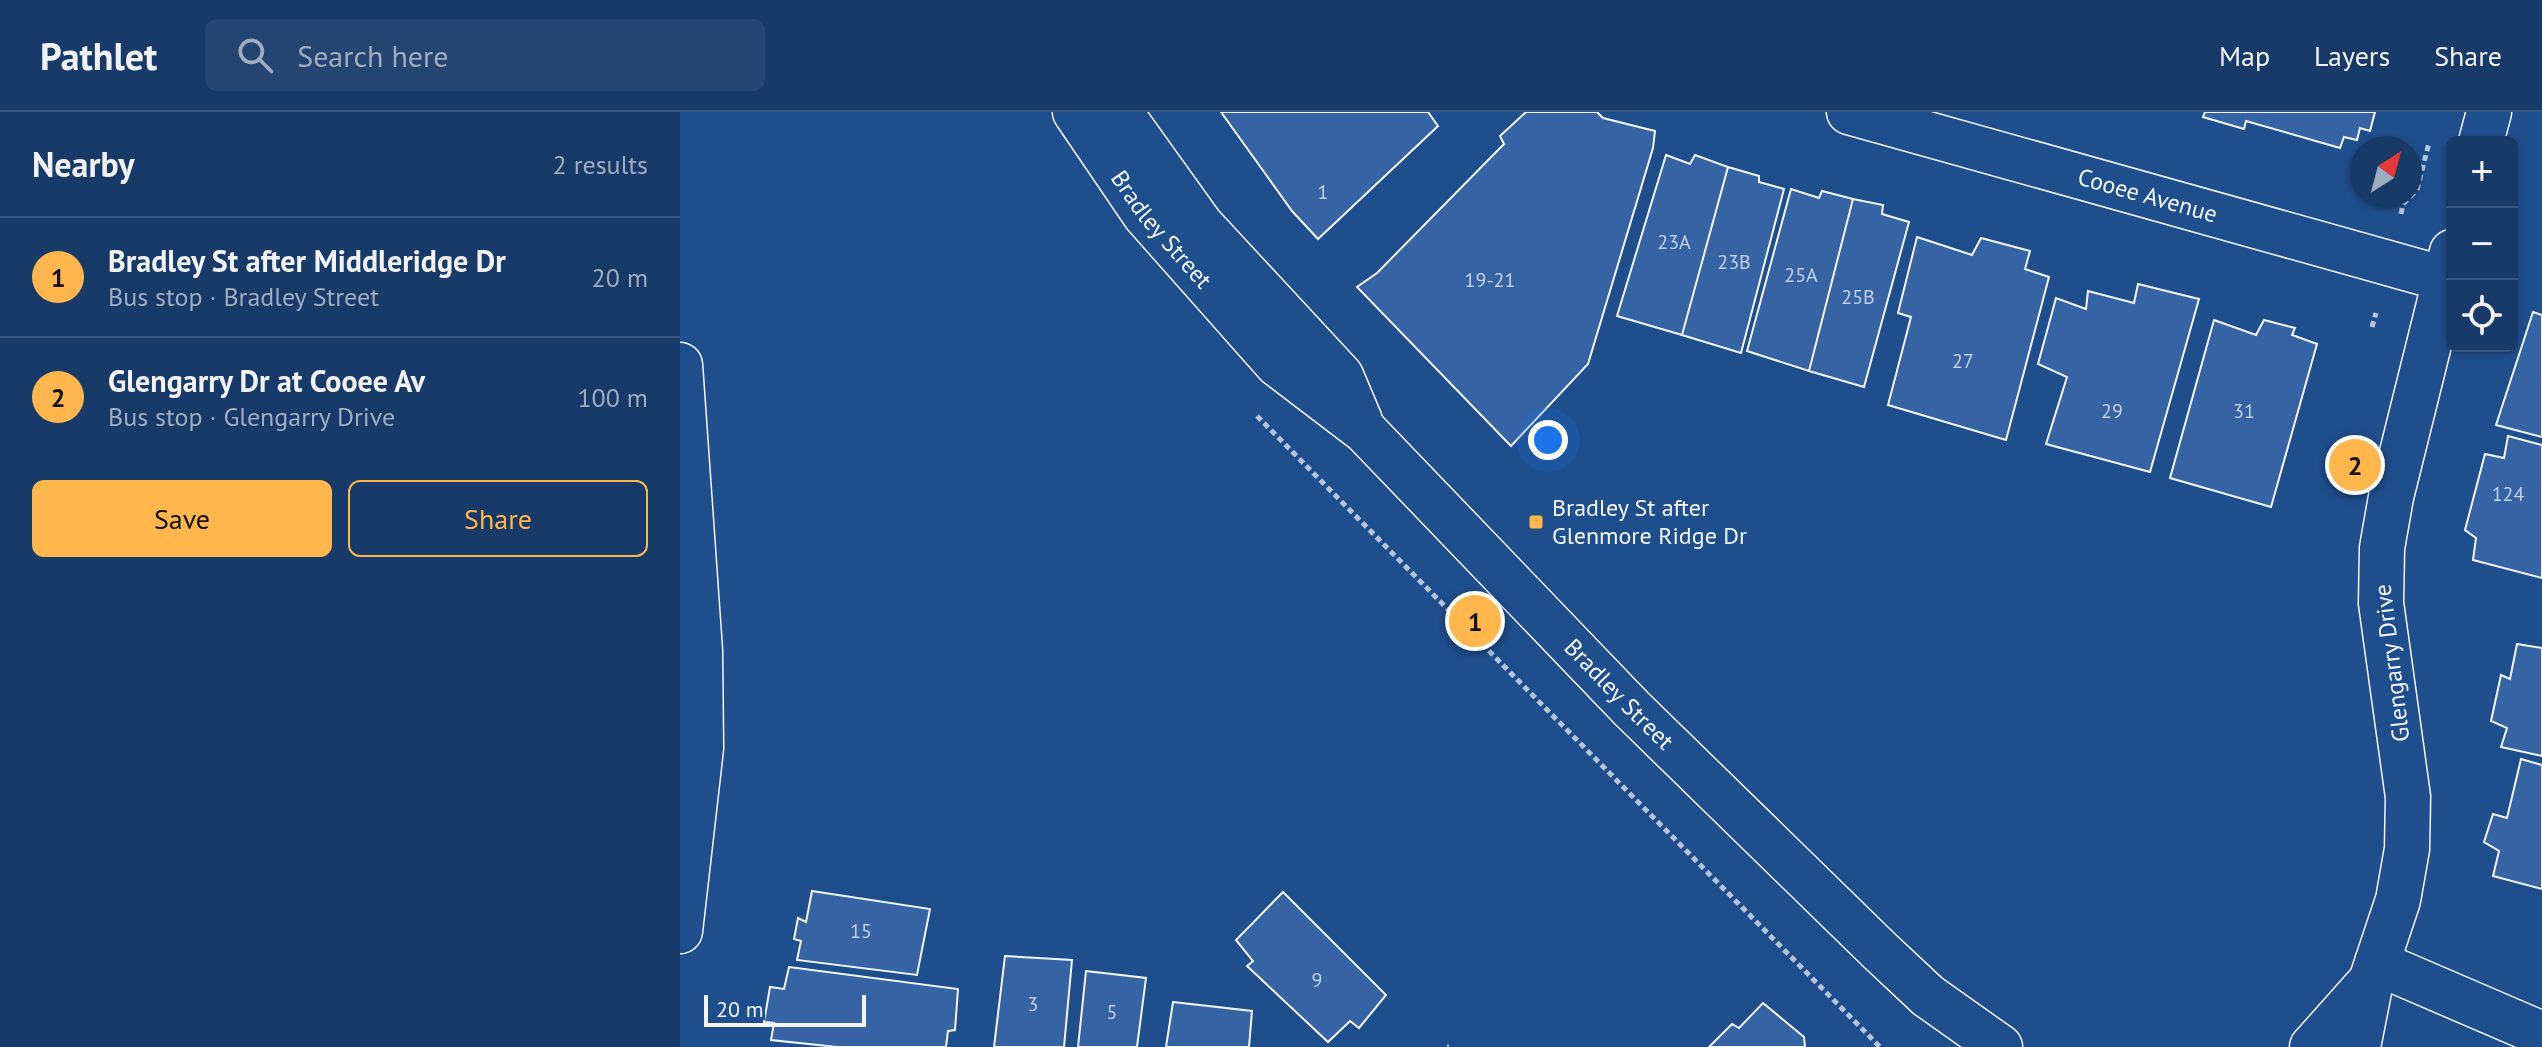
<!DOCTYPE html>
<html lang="en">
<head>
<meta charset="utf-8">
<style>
  :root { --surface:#173a69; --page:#244571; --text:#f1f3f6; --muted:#9eadc0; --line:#36547d; --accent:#ffb74d }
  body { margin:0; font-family:"PT Sans",sans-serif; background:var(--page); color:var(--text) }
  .controls { position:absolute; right:24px; top:24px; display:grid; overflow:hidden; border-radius:12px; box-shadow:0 2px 6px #0004 }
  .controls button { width:72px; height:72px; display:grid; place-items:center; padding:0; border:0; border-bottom:2px solid var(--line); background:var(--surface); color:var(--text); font:40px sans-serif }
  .compass { position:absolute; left:1670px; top:24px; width:72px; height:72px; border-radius:50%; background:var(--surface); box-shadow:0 2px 6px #0004; rotate:36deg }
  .scale { position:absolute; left:24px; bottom:20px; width:162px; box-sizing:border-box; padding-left:8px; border:4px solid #f2f6ff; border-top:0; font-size:22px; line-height:28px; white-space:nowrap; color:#f2f6ff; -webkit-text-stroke:6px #1f4e8c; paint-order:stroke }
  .you { position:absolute; left:868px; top:328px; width:28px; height:28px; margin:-20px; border:6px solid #fff; border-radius:50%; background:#1a73e8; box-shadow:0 0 0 12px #1a73e833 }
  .badge { display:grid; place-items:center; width:52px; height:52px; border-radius:50%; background:var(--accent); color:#111; font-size:26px; font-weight:700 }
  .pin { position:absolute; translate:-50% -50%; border:4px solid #fff; box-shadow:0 2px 8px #0006 }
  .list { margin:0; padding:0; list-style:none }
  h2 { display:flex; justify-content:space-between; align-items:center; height:104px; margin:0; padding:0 32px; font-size:34px }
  h2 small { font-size:26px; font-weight:400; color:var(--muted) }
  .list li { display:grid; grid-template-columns:52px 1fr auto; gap:24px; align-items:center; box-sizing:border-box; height:120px; padding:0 32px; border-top:2px solid var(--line) }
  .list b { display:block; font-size:30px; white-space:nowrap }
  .list p { margin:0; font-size:26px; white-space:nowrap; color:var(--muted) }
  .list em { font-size:26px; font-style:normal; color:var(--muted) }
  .actions { display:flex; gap:16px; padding:24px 32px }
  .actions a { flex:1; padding:18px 0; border:2px solid var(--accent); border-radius:12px; text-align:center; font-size:28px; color:var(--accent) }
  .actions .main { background:var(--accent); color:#111 }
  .icon { flex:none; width:44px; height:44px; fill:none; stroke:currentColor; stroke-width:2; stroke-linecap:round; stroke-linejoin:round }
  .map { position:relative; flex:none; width:1862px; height:935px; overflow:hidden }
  header { display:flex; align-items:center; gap:48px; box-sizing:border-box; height:112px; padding:0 40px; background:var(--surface); border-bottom:2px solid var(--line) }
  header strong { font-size:38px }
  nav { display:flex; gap:44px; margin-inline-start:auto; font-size:28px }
  .search { width:560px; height:72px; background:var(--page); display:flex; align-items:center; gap:20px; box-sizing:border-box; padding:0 28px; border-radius:12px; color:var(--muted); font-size:30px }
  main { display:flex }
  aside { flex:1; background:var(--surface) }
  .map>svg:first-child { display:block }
  .building { fill:#3563a3; stroke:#f2f6ff; stroke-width:2 }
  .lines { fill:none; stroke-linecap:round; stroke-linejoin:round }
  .minor-casing { stroke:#f2f6ff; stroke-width:47 }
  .tertiary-casing { stroke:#f2f6ff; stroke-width:47 }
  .secondary-casing { stroke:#f2f6ff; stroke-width:47 }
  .path { stroke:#b3c4dc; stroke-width:5; stroke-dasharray:6 4; stroke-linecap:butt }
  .minor { stroke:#1f4e8c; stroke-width:44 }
  .tertiary { stroke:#1f4e8c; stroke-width:44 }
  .secondary { stroke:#1f4e8c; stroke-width:44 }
  .poi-dot { fill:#ffb74d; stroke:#1f4e8c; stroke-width:3 }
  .labels { text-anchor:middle; stroke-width:6; stroke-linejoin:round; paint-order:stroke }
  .number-label { font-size:20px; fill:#c3d1e8 }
  .street-label { font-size:24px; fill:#f2f6ff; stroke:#1f4e8c }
  .poi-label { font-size:24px; fill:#f2f6ff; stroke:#1f4e8c; text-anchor:start }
</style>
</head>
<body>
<header>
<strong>Pathlet</strong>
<div class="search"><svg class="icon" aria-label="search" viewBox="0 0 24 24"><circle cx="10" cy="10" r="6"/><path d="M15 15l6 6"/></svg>Search here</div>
<nav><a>Map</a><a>Layers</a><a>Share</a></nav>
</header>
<main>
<aside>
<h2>Nearby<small>2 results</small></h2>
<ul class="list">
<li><span class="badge">1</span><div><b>Bradley St after Middleridge Dr</b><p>Bus stop · Bradley Street</p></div><em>20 m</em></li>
<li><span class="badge">2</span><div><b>Glengarry Dr at Cooee Av</b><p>Bus stop · Glengarry Drive</p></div><em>100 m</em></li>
</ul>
<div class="actions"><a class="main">Save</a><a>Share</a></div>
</aside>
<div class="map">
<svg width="1862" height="935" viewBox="0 0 1862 935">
  <rect width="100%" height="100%" fill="#1f4e8c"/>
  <path class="building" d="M541,0H748L758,14L638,127L612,99Z
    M846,0H917L923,6L975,19L973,36L908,252L831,334L677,175L697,161L824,32L820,24Z
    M1525,0H1695L1690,19L1680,16L1677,28L1664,25L1660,36L1566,9L1564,17L1523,5Z
    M986,43L1010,52L1015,43L1048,55L1002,223L937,204Z
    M1048,55L1079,64V70L1104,77L1061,241L1002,223Z
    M1111,77L1139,86L1142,79L1173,87L1129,259L1067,239Z
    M1173,87L1203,93L1202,102L1229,110L1184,275L1129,259Z
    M1237,125L1292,143L1301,126L1350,139L1345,157L1369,165L1326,328L1208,293L1231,205L1218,201Z
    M1458,172L1519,187L1470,360L1366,332L1387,265L1358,252L1376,186L1406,197L1408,179L1454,191Z
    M1853,200L1862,203V325L1816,313Z
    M1534,208L1576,223L1584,208L1615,216L1612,223L1637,232L1591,395L1490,366Z
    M1828,324L1862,333V466L1793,448L1796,426L1785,418L1805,342L1824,346Z
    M1837,532L1862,536V644L1821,635L1827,616L1811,609L1821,563L1830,567Z
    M1841,647L1862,653V777L1813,764L1819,739L1804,730L1813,702L1827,706Z
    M132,779L250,797L237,863L117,848L121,829L114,827L118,806L126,810Z
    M603,780L706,883L679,916L670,909L648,930L567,854L573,849L556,828Z
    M325,844L392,848L384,935H314Z
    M109,855L278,877L275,918L268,919L266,935H157L91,928L94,911L84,910L90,875L104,877Z
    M406,859L466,866L457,935H398Z
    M493,890L572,899L569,935H486Z
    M1083,891L1124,925L1125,935H1029L1052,912L1059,916Z"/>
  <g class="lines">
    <g class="minor-casing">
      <g id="minor">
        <path id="s1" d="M1169,0L1765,167"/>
        <path d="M0,253L20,539L21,636L0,819"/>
        <path d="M1697,851L1862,922"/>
      </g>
    </g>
    <g class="tertiary-casing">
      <path id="tertiary" d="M1801,30L1809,0
        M1632,935L1690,870
        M1678,935L1691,869L1718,788L1727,737L1728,685L1701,491L1702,436L1711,385L1772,140"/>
    </g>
    <g class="secondary-casing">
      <g id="secondary">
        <path id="s2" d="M395,0L465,103L597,252L685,319L952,597L1200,839L1248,884L1320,935"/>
        <path d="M440,0L521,113L661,264L680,309"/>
      </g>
    </g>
    <path class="path" d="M1721,102L1723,92L1737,78L1749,31
      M1692,215L1696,201
      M577,304L1200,935
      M767,935H769"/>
    <use href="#minor" class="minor"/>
    <use href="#tertiary" class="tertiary"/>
    <use href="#secondary" class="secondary"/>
  </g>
  <rect class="poi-dot" x="848" y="402" width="16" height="16" rx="4"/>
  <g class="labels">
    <g class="number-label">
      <text x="643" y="87">1</text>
      <text x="994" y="137">23A</text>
      <text x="1054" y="157">23B</text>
      <text x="1121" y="170">25A</text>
      <text x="810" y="175">19-21</text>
      <text x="1178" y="192">25B</text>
      <text x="1283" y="256">27</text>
      <text x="1432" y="306">29</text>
      <text x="1564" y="306">31</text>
      <text x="1828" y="389">124</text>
      <text x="181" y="826">15</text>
      <text x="637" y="875">9</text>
      <text x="353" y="899">3</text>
      <text x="432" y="907">5</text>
    </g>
    <g class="street-label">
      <text dy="8" stroke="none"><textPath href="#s1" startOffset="310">Cooee Avenue</textPath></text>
      <text dy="8" stroke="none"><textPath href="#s2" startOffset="146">Bradley Street</textPath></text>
      <text transform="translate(1712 551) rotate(-97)" y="8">Glengarry Drive</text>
      <text dy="8" stroke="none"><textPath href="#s2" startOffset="800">Bradley Street</textPath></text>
    </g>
    <g class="poi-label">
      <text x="872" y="404">Bradley St after<tspan x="872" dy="28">Glenmore Ridge Dr</tspan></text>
    </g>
  </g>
</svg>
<div class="controls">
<button>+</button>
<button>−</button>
<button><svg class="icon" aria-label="locate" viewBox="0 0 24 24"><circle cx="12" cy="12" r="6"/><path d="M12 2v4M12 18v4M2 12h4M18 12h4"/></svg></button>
</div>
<svg class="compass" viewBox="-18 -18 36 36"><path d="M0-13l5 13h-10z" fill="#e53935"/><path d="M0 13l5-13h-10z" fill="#9eadc0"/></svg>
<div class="scale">20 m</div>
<div class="you"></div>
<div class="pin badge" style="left:795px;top:509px">1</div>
<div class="pin badge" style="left:1675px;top:353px">2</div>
</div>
</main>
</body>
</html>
